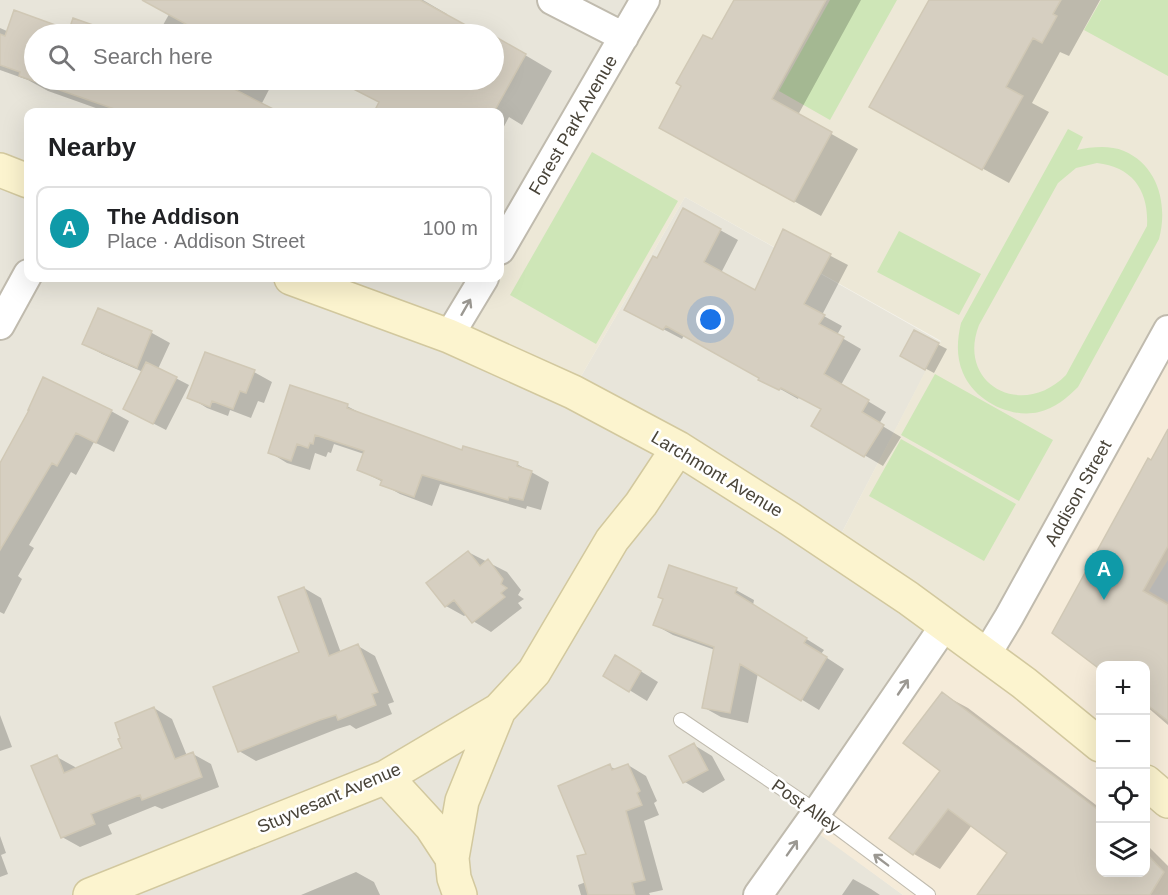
<!DOCTYPE html>
<html lang="en">
<head>
<meta charset="utf-8">
<style>
  :root { --surface:#fff; --page:#f6f6f6; --text:#202124; --muted:#757577; --line:#e0e0e0; --accent:#111827 }
  body { margin:0; font-family:Arial,sans-serif; background:var(--page); color:var(--text) }
  .controls { position:absolute; right:18px; bottom:18px; display:grid; overflow:hidden; border-radius:12px; box-shadow:0 6px 24px #0002 }
  .controls button { width:54px; height:54px; display:grid; place-items:center; padding:0; border:0; border-bottom:2px solid var(--line); background:var(--surface); color:var(--text); font:30px sans-serif }
  .you { position:absolute; left:711px; top:320px; width:21px; height:21px; margin:-15px; border:4px solid #fff; border-radius:50%; background:#1a73e8; box-shadow:0 0 0 9px #1a73e833 }
  .badge { display:grid; place-items:center; width:39px; height:39px; border-radius:50%; background:var(--accent); color:#fff; font-size:20px; font-weight:700 }
  .pin { position:absolute; translate:-50% -50px; filter:drop-shadow(0 2px 3px #0008) }
  .pin::after { content:''; position:absolute; top:32px; width:21px; height:18px; background:inherit; clip-path:polygon(0 0,100% 0,50% 100%) }
  .list { margin:0; padding:0; list-style:none }
  h2 { display:flex; justify-content:space-between; align-items:center; height:78px; margin:0; padding:0 24px; font-size:26px }
  h2 small { font-size:20px; font-weight:400; color:var(--muted) }
  .list li { display:grid; grid-template-columns:39px 1fr auto; gap:18px; align-items:center; box-sizing:border-box; height:84px; margin:0 12px 12px; padding:0 12px; border:2px solid var(--line); border-radius:12px }
  .list b { display:block; font-size:22px; white-space:nowrap }
  .list p { margin:0; font-size:20px; white-space:nowrap; color:var(--muted) }
  .list em { font-size:20px; font-style:normal; color:var(--muted) }
  .icon { flex:none; width:33px; height:33px; fill:none; stroke:currentColor; stroke-width:2; stroke-linecap:round; stroke-linejoin:round }
  .map { position:relative; flex:none; width:1168px; height:895px; overflow:hidden }
  .search { position:absolute; background:var(--surface); box-shadow:0 6px 24px #0002; left:24px; top:24px; width:480px; height:66px; display:flex; align-items:center; gap:15px; box-sizing:border-box; padding:0 21px; border-radius:33px; color:var(--muted); font-size:22px }
  .panel { position:absolute; background:var(--surface); box-shadow:0 6px 24px #0002; left:24px; top:108px; width:480px; height:174px; border-radius:12px }
  .map>svg:first-child { display:block }
  .residential { fill:#e8e5da; fill-rule:evenodd }
  .commercial { fill:#f5ebd9; fill-rule:evenodd }
  .education { fill:#ede8d7 }
  .green { fill:#cee6b7; fill-rule:evenodd }
  .parking { fill:#e7e5e2 }
  .shadow { fill:#0003 }
  .building { fill:#d6cfc1; stroke:#d0c8b5; stroke-width:1.5 }
  .lines { fill:none; stroke-linecap:round; stroke-linejoin:round }
  .lane-casing { stroke:#c0bbae; stroke-width:16 }
  .street-casing { stroke:#c0bbae; stroke-width:32 }
  .secondary-casing { stroke:#d2c89e; stroke-width:36 }
  .lane { stroke:#fff; stroke-width:14 }
  .street { stroke:#fff; stroke-width:28 }
  .secondary { stroke:#fcf4cf; stroke-width:33 }
  .oneway { stroke:#9b9892 }
  .labels { text-anchor:middle; stroke-width:5; stroke-linejoin:round; paint-order:stroke }
  .street-label { font-size:18px; fill:#494439; stroke:#fff }
</style>
</head>
<body>
<div class="map">
<svg width="1168" height="895" viewBox="0 0 1168 895">
  <rect width="100%" height="100%" fill="#f5f3ec"/>
  <path class="residential" d="M0,0H652L500,260V112H28V278H489L576,385L685,197L941,342L838,540L956,623L819,833L903,895H0ZM34,34H494V80H34Z"/>
  <path class="commercial" d="M1168,315V895H903L819,834L956,623L985,643ZM1100,666H1146V872H1100Z"/>
  <path class="education" d="M652,0H1168V315L985,643L838,540L941,341L685,197L576,385L456,334L489,278H500V260Z"/>
  <path class="green" d="M830,0H897L830,120L779,91Z
    M1101,0H1168V76L1084,30Z
    M1068,129L1083,137L1077,150C1092,147 1109,145 1124,151C1159,166 1168,206 1159,239L1078,387C1067,398 1055,408 1039,412C1010,419 974,400 963,373C956,357 957,340 961,323ZM1097,163C1133,167 1149,191 1147,226L1066,375C1022,420 956,384 979,325L1058,183L1076,168Z
    M592,152L678,201L596,344L510,295Z
    M899,231L981,274L959,315L877,272Z
    M935,374L1053,440L1019,501L901,435Z
    M901,439L1016,504L984,561L869,496Z"/>
  <path class="parking" d="M1168,560V602L1149,591Z"/>
  <path class="shadow" d="M177,0H423L447,14L446,16L479,34H158Z
    M735,0H861L798,115L858,149L821,216L687,142L712,41Z
    M930,0H1100L1069,56L1060,52L1032,103L1049,112L1009,183L898,122Z
    M0,28L34,43V80H274L261,105L275,112H107L48,91L28,80L0,70Z
    M494,43L525,55L552,71L522,125L509,117L500,134V112H376L381,103L336,80H494Z
    M720,230L738,240L721,273L755,292L783,231L848,265L822,315L842,326L837,335L861,349L841,385L886,412L879,424L901,437L883,466L813,425L823,409L799,397L798,399L684,335L682,339L644,319L657,260Z
    M98,310L152,333L170,343L158,369L189,385L166,430L137,415L143,372L102,354L84,344Z
    M914,332L947,349L934,373L902,356Z
    M254,372L272,382L264,403L258,401L251,418L230,410L228,416L207,408L189,397Z
    M347,406L366,416L463,452L517,464L549,482L541,510L527,506L526,509L440,484L432,506L400,494L382,484L383,482L359,470L364,454L334,444L331,453L328,452L326,457L315,453L310,470L287,463L269,452Z
    M111,411L129,421L114,452L94,442L76,475L71,472L29,545L34,548L18,576L22,579L4,614L0,612V473Z
    M1168,432V725L1146,706V666H1100L1152,462Z
    M468,552L507,572L521,590L518,595L524,599L518,603L522,608L491,632L473,621L467,614L464,616L446,606Z
    M304,588L321,598L341,653L358,646L375,656L394,702L388,704L392,714L356,729L350,725L337,729L256,761L239,751L301,653Z
    M736,590L754,600L753,605L824,650L821,654L844,669L819,710L758,673L748,723L721,717L703,707L715,650L673,635L655,625Z
    M634,667L658,682L647,701L605,675Z
    M942,694L968,708L1100,808V872H1146V844L1168,866V895H979L1009,853L972,825L940,869L914,854L892,837L942,770Z
    M154,708L172,719L187,756L193,754L211,764L219,787L162,809L155,806L108,825L112,834L80,847L62,837L57,757L75,767L76,770L124,749Z
    M0,715L12,747L0,751Z
    M694,745L712,756L725,780L703,793L685,782L671,757Z
    M628,765L646,776L657,801L654,803L659,815L644,821L663,890L649,893L650,895H581L578,885L586,882L588,855L609,766L617,770Z
    M0,836L6,853L1,855L8,874L0,877Z
    M356,872L374,882L380,895H301Z
    M853,879L871,889L880,895H842Z"/>
  <path class="building" d="M142,0H420L482,34H204Z
    M734,0H826L772,99L832,132L794,202L659,128L681,86L676,83L703,35L712,39Z
    M929,0H1061L1053,14L1057,16L1042,43L1033,38L1006,87L1023,96L982,170L869,107Z
    M14,10L69,30L73,18L107,30L105,34H34V80H239L234,89L279,112H123L19,76L20,72L0,65V34L5,36Z
    M494,36L526,54L494,112H374L379,102L336,80H494Z
    M683,208L721,229L704,262L755,290L783,229L831,254L804,304L825,315L819,324L844,337L824,374L869,400L862,412L884,425L864,457L811,426L821,409L781,388L779,390L758,380L759,378L666,326L663,330L624,310L653,256L657,258Z
    M98,308L152,331L137,368L82,344Z
    M914,330L939,343L925,370L900,356Z
    M205,352L255,370L246,393L240,391L233,409L212,401L210,407L187,398Z
    M146,362L177,377L153,424L123,409Z
    M43,377L112,410L96,443L76,433L57,466L52,463L0,550V463L29,410H28Z
    M290,385L348,404L347,408L462,450L463,446L518,462L517,466L532,471L523,500L509,497L508,500L422,475L414,497L380,485L382,480L357,470L364,451L315,435L313,444L310,443L308,448L297,444L291,461L268,453Z
    M1168,429V546L1143,591L1168,605V721L1146,704V666H1101V670L1052,633L1148,458L1151,460Z
    M468,551L480,566L488,559L503,579L501,584L507,588L501,593L505,597L472,623L454,600L445,607L426,583Z
    M669,565L737,588L735,593L807,638L804,643L827,657L801,701L740,664L730,713L702,708L714,647L653,625L663,599L658,597Z
    M304,587L329,656L358,644L378,692L372,694L376,705L338,720L336,715L320,720L238,752L213,687L299,652L278,597Z
    M615,655L641,671L629,692L603,676Z
    M942,692L1101,812V873H1146V853L1164,872L1150,895H977L1007,853L948,809L913,855L889,838L940,771L903,743Z
    M154,707L175,759L193,752L202,777L142,800L140,795L91,814L95,824L61,838L31,766L57,755L64,773L122,748L118,739L120,738L115,723Z
    M694,743L708,770L683,783L669,756Z
    M610,764L612,770L628,764L640,791L637,793L642,805L626,811L645,880L632,883L635,895H588L577,856L586,854L558,786Z"/>
  <g class="lines">
    <g class="lane-casing">
      <path id="lane" d="M681,720L817,812L928,895"/>
    </g>
    <g class="street-casing">
      <path id="street" d="M552,0L624,37
        M500,250L645,0
        M0,325L28,274
        M449,336L484,278
        M986,655L1009,617L1168,330
        M758,895L817,812L945,625"/>
    </g>
    <g class="secondary-casing">
      <path id="secondary" d="M0,170L28,181
        M291,278L449,336L573,392L678,448L790,519L908,598L1024,683L1100,745
        M386,777L431,826L452,858
        M1146,782L1168,801
        M90,895L386,777L499,710L534,672L612,540L641,504L678,448
        M460,895L454,878L452,858L462,801L499,710"/>
    </g>
    <use href="#lane" class="lane"/>
    <use href="#street" class="street"/>
    <use href="#secondary" class="secondary"/>
  </g>
  <defs><path id="oneway-shaft" d="M-6 0H5M1.5-3L5.5 0L1.5 3" fill="none" stroke-width="1.6" stroke-linecap="round" stroke-linejoin="round" transform="scale(1.5)"/></defs>
  <g class="oneway">
    <use href="#oneway-shaft" transform="translate(466 307) rotate(-60)"/>
    <use href="#oneway-shaft" transform="translate(903 687) rotate(-56)"/>
    <use href="#oneway-shaft" transform="translate(792 848) rotate(-55)"/>
    <use href="#oneway-shaft" transform="translate(881 860) rotate(-143)"/>
  </g>
  <g class="labels">
    <g class="street-label">
      <text transform="translate(573 125) rotate(-60)" y="6">Forest Park Avenue</text>
      <text transform="translate(717 474) rotate(31)" y="6">Larchmont Avenue</text>
      <text transform="translate(1078 493) rotate(-61)" y="6">Addison Street</text>
      <text transform="translate(329 798) rotate(-23)" y="6">Stuyvesant Avenue</text>
      <text transform="translate(806 806) rotate(35)" y="6">Post Alley</text>
    </g>
  </g>
</svg>
<div class="controls">
<button>+</button>
<button>−</button>
<button><svg class="icon" aria-label="locate" viewBox="0 0 24 24"><circle cx="12" cy="12" r="6"/><path d="M12 2v4M12 18v4M2 12h4M18 12h4"/></svg></button>
<button><svg class="icon" aria-label="layers" viewBox="0 0 24 24"><path d="M12 4l9 5-9 5-9-5zM3 14l9 5 9-5"/></svg></button>
</div>
<div class="you"></div>
<div class="pin badge" style="left:1104px;top:600px;background:#0f9aa8">A</div>
<div class="search"><svg class="icon" aria-label="search" viewBox="0 0 24 24"><circle cx="10" cy="10" r="6"/><path d="M15 15l6 6"/></svg>Search here</div>
<section class="panel">
<h2>Nearby<small></small></h2>
<ul class="list">
<li><span class="badge" style="background:#0f9aa8">A</span><div><b>The Addison</b><p>Place · Addison Street</p></div><em>100 m</em></li>
</ul>
</section>
</div>
</body>
</html>
